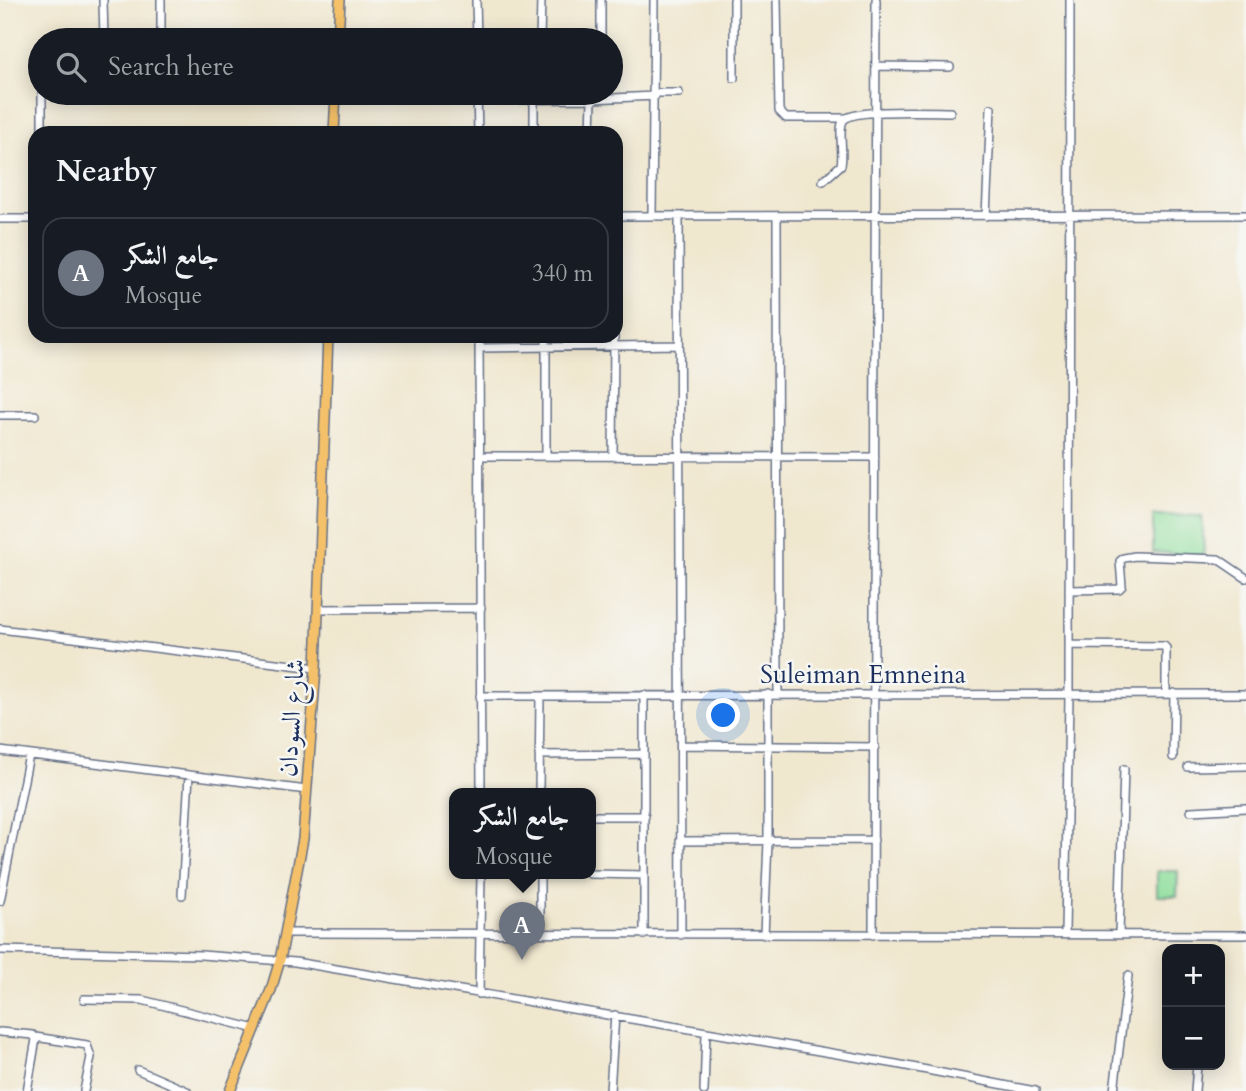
<!DOCTYPE html>
<html lang="en">
<head>
<meta charset="utf-8">
<style>
  :root { --surface:#171b24; --page:#20242c; --text:#f1f3f6; --muted:#9ea1a6; --line:#363941; --accent:#c8321e }
  body { margin:0; font-family:Cardo,Amiri,serif; background:var(--page); color:var(--text) }
  .controls { position:absolute; right:21px; bottom:21px; display:grid; overflow:hidden; border-radius:14px; box-shadow:0 4px 18px #0003 }
  .controls button { width:63px; height:63px; display:grid; place-items:center; padding:0; border:0; border-bottom:2px solid var(--line); background:var(--surface); color:var(--text); font:35px sans-serif }
  .you { position:absolute; left:724px; top:716px; width:24px; height:24px; margin:-18px; border:5px solid #fff; border-radius:50%; background:#1a73e8; box-shadow:0 0 0 10px #1a73e833 }
  .badge { display:grid; place-items:center; width:46px; height:46px; border-radius:50%; background:var(--accent); color:#fff; font-size:23px; font-weight:700 }
  .pin { position:absolute; translate:-50% -58px; filter:drop-shadow(0 2px 4px #0008) }
  .pin::after { content:''; position:absolute; top:37px; width:24px; height:21px; background:inherit; clip-path:polygon(0 0,100% 0,50% 100%) }
  .popup { position:absolute; left:449px; top:788px; width:147px; height:91px; box-sizing:border-box; display:grid; place-content:center; border-radius:14px; background:var(--surface); filter:drop-shadow(0 2px 5px #0005); font-size:23px; white-space:nowrap; color:var(--muted) }
  .popup b { font-size:26px; color:var(--text) }
  .popup::after { content:''; position:absolute; left:50%; top:100%; margin-left:-14px; border:14px solid transparent; border-top-color:var(--surface) }
  .list { margin:0; padding:0; list-style:none }
  h2 { display:flex; justify-content:space-between; align-items:center; height:91px; margin:0; padding:0 28px; font-size:30px }
  h2 small { font-size:23px; font-weight:400; color:var(--muted) }
  .list li { display:grid; grid-template-columns:46px 1fr auto; gap:21px; align-items:center; box-sizing:border-box; height:112px; margin:0 14px 14px; padding:0 14px; border:2px solid var(--line); border-radius:21px }
  .list b { display:block; font-size:26px; white-space:nowrap }
  .list p { margin:0; font-size:23px; white-space:nowrap; color:var(--muted) }
  .list em { font-size:23px; font-style:normal; color:var(--muted) }
  .icon { flex:none; width:38px; height:38px; fill:none; stroke:currentColor; stroke-width:2; stroke-linecap:round; stroke-linejoin:round }
  .map { position:relative; flex:none; width:1246px; height:1091px; overflow:hidden }
  .search { position:absolute; background:var(--surface); box-shadow:0 4px 18px #0003; left:28px; top:28px; width:595px; height:77px; display:flex; align-items:center; gap:18px; box-sizing:border-box; padding:0 24px; border-radius:38px; color:var(--muted); font-size:26px }
  .panel { position:absolute; background:var(--surface); box-shadow:0 4px 18px #0003; left:28px; top:126px; width:595px; height:217px; border-radius:21px }
  .map>svg:first-child { display:block }
  .green { fill:#8fde9c; stroke:#55867d; stroke-width:2 }
  .lines { fill:none; stroke-linecap:round; stroke-linejoin:round }
  .minor-casing { stroke:#666f86; stroke-width:10 }
  .major-casing { stroke:#666f86; stroke-width:12 }
  .minor { stroke:#fff; stroke-width:7 }
  .major { stroke:#f4c16a; stroke-width:9 }
  .labels { text-anchor:middle; stroke-width:5; stroke-linejoin:round; paint-order:stroke }
  .street-label { font-size:26px; fill:#1b2f5e; stroke:#f6f6f2 }
</style>
</head>
<body>
<div class="map">
<svg width="1246" height="1091" viewBox="0 0 1246 1091">
  <rect width="100%" height="100%" fill="#f6f6f2"/>
  <filter id="ink" filterUnits="userSpaceOnUse"><feTurbulence type="fractalNoise" baseFrequency=".0143" numOctaves="2"/><feDisplacementMap in="SourceGraphic" scale="14" xChannelSelector="R" yChannelSelector="G"/><feConvolveMatrix kernelMatrix="1 2 1 2 8 2 1 2 1" color-interpolation-filters="sRGB"/></filter>
  <filter id="wash" filterUnits="userSpaceOnUse"><feTurbulence type="fractalNoise" baseFrequency=".00686" numOctaves="4" result="noise"/><feDisplacementMap in="SourceGraphic" scale="28" xChannelSelector="R" yChannelSelector="G"/><feGaussianBlur stdDeviation="1.57" result="paint"/><feColorMatrix in="noise" values="0 0 0 0 0 0 0 0 0 0 0 0 0 0 0 0 0 1.4 0 .05"/><feComposite in="paint" operator="in"/></filter>
  <g filter="url(#wash)">
    <rect width="100%" height="100%" fill="#f0e7cf"/>
    <path class="green" d="M1153,515L1202,516L1204,552L1201,556L1153,552Z
      M1157,871H1178L1177,896H1157Z"/>
  </g>
  <g filter="url(#ink)">
    <g class="lines">
      <g class="minor-casing">
        <path id="minor" d="M103,0L104,40
          M476,0L477,40
          M601,0V40
          M777,0L779,111L786,118H846
          M161,40V0
          M540,40L541,0
          M876,66L950,67
          M734,78V0
          M42,93V133
          M477,93L478,133
          M655,93H679
          M592,99L655,96
          M478,100L592,99L591,133
          M534,100V133
          M823,181L841,165C844,153 838,130 843,121C851,108 932,112 950,112
          M616,216L1246,215
          M652,216L654,0
          M679,216L681,935
          M986,216L991,108
          M777,217L778,694
          M0,219H35
          M479,336L481,794
          M546,336V456
          M480,348L679,345
          M0,415H35
          M480,456L875,457
          M613,456L614,336
          M1069,590L1119,589L1122,586L1120,561L1124,558L1135,556L1218,559L1246,578
          M319,609L481,608
          M0,629L316,668
          M1069,645L1164,646L1166,648V693
          M480,696L1246,694
          M681,745L875,747
          M0,751L307,790
          M539,755L644,754
          M1173,757L1174,693
          M1188,767L1246,766
          M539,794L540,696
          M1191,811L1246,808
          M590,816H645
          M680,841L874,840
          M590,874L644,875
          M182,895L189,775
          M0,901L29,755
          M287,933L1246,935
          M540,933V874
          M1065,934L1069,696L1070,0
          M1119,934L1124,769
          M644,935V695
          M764,935L768,842V694
          M873,935L876,0
          M0,950L201,955L295,962L896,1064L1035,1091
          M479,994L481,874
          M84,999L142,1000L256,1029
          M0,1032L33,1035L36,1039L27,1091
          M35,1037L87,1045L91,1057L84,1091
          M138,1070L187,1091
          M610,1091L615,1015
          M704,1091L706,1033
          M1114,1091L1128,976
          M1195,1091L1197,1065"/>
      </g>
      <g class="major-casing">
        <path id="major" d="M338,40L340,0
          M334,133L336,93
          M230,1091L271,990L280,960L303,839L316,668L328,336"/>
      </g>
      <use href="#minor" class="minor"/>
      <use href="#major" class="major"/>
    </g>
  </g>
  <g class="labels">
    <g class="street-label">
      <text x="863" y="683">Suleiman Emneina</text>
      <text transform="translate(291 718) rotate(-86)" y="9">شارع السودان</text>
    </g>
  </g>
</svg>
<div class="controls">
<button>+</button>
<button>−</button>
</div>
<div class="you"></div>
<div class="pin badge" style="left:522px;top:960px;background:#6b7280">A</div>
<div class="popup"><b>جامع الشكر</b>Mosque</div>
<div class="search"><svg class="icon" aria-label="search" viewBox="0 0 24 24"><circle cx="10" cy="10" r="6"/><path d="M15 15l6 6"/></svg>Search here</div>
<section class="panel">
<h2>Nearby<small></small></h2>
<ul class="list">
<li><span class="badge" style="background:#6b7280">A</span><div><b>جامع الشكر</b><p>Mosque</p></div><em>340 m</em></li>
</ul>
</section>
</div>
</body>
</html>
